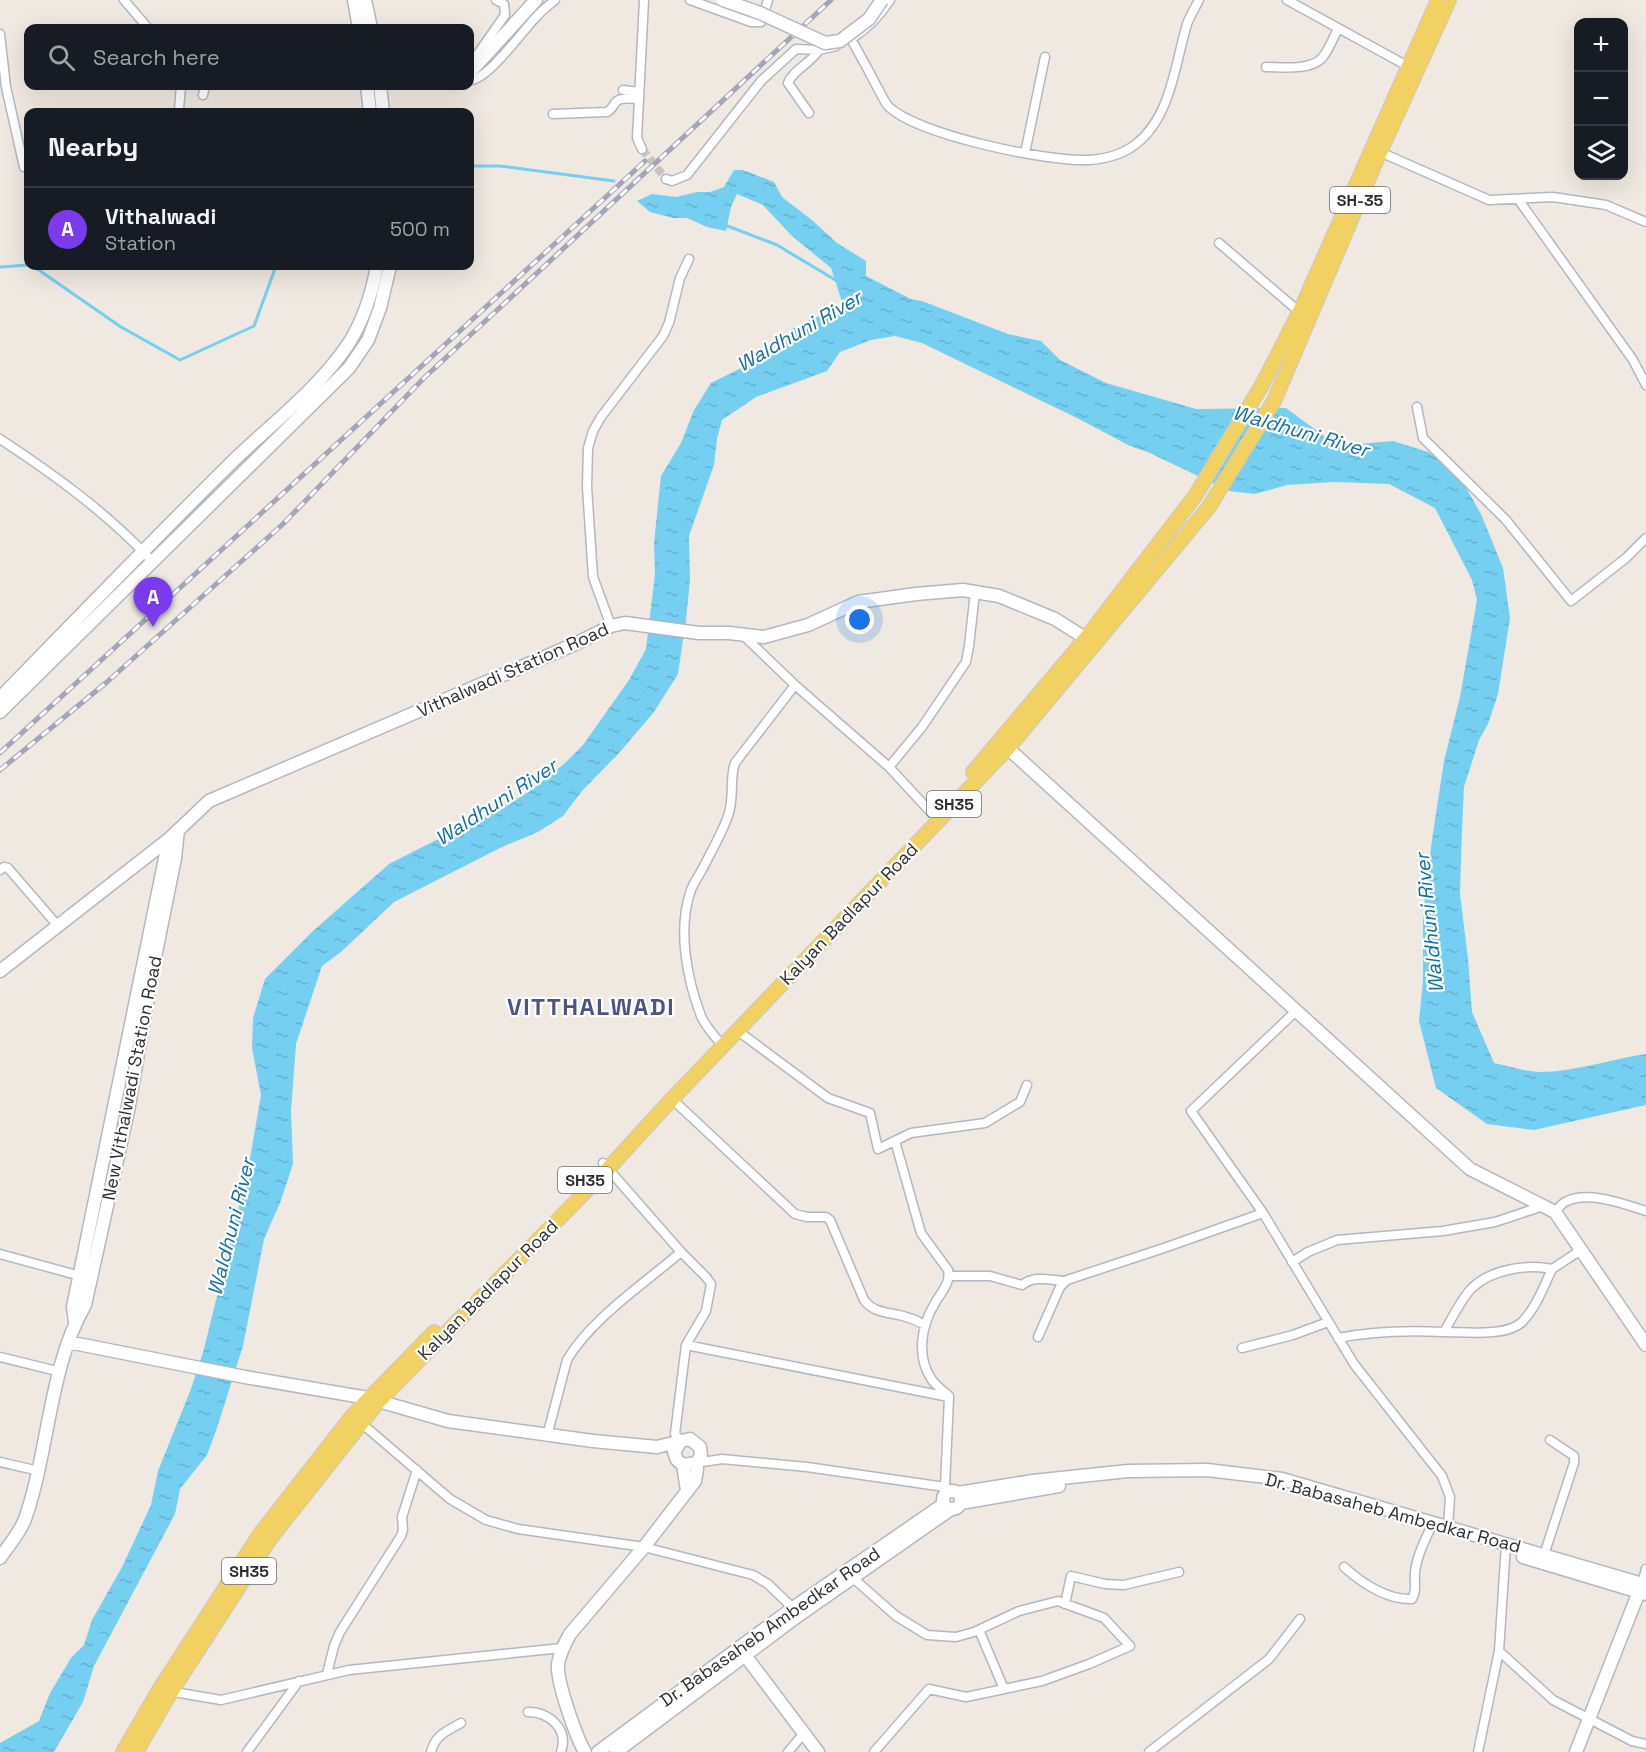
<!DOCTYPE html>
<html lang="en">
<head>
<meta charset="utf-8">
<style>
  :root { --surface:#171b24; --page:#20242c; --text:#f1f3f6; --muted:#9ea1a6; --line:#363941; --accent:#7c3aed }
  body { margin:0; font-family:"Space Grotesk",sans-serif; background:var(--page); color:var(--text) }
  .controls { position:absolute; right:18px; top:18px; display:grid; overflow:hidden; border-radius:12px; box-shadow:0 6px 24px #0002 }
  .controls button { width:54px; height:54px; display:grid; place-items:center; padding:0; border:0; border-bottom:2px solid var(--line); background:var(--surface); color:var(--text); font:30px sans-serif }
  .you { position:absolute; left:860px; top:620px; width:21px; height:21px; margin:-15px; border:4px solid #fff; border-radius:50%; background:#1a73e8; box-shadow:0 0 0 9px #1a73e833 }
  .badge { display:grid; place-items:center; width:39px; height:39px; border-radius:50%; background:var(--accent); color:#fff; font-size:20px; font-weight:700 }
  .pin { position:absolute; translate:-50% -50px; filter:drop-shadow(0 2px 3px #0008) }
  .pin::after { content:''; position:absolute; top:32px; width:21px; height:18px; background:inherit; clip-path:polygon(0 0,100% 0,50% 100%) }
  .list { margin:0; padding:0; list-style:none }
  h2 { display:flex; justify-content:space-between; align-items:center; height:78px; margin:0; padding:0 24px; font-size:26px }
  h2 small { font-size:20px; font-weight:400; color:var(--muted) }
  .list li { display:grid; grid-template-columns:39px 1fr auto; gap:18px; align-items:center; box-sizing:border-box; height:84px; padding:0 24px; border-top:2px solid var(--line) }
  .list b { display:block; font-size:22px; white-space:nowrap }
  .list p { margin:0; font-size:20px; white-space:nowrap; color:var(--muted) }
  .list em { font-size:20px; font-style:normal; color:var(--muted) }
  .icon { flex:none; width:33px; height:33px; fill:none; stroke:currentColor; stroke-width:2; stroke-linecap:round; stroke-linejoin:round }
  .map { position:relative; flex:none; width:1646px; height:1752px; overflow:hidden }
  .search { position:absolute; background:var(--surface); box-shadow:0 6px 24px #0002; left:24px; top:24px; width:450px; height:66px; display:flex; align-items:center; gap:15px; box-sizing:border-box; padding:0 21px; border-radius:12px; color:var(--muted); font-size:22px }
  .panel { position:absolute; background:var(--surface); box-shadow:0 6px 24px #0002; left:24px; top:108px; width:450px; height:162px; border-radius:12px }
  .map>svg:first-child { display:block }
  .water { fill:url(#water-ripples) }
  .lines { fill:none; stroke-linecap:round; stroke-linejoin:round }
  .stream { stroke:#75cff0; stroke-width:3 }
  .street-tunnel { stroke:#c8c4bd; stroke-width:8; stroke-dasharray:8 4; stroke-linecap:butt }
  .street-casing { stroke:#b4b7c1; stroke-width:11 }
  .secondary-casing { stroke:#b4b7c1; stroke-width:15 }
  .primary-casing { stroke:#c9c9c9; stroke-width:16 }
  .street { stroke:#fff; stroke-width:8 }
  .secondary { stroke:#fff; stroke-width:12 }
  .primary { stroke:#f2d163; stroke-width:14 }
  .rail-casing { stroke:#a3a6b8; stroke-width:5 }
  .rail { stroke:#fff; stroke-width:3; stroke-dasharray:9; stroke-linecap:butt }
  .secondary-bridge-casing { stroke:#b4b7c1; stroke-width:15; stroke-linecap:butt }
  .secondary-bridge { stroke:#fff; stroke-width:12 }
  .labels { text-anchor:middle; stroke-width:4.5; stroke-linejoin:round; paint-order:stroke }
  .shield { fill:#fff; stroke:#6d6d6d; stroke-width:1.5 }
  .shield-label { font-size:16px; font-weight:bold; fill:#2e2e2e }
  .street-label { font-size:18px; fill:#2e2e2e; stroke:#fff }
  .water-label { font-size:20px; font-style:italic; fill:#0d6fa3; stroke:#fff }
  .district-label { font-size:24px; font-weight:bold; letter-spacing:1.5px; fill:#4d5680; stroke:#fff }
</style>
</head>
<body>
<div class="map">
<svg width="1646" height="1752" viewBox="0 0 1646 1752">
  <defs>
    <pattern id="water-ripples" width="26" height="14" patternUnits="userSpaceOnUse" patternTransform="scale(1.5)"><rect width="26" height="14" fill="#75cff0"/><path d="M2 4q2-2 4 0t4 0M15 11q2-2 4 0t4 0" fill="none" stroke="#66b2ce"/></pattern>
  </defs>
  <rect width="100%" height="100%" fill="#efe9e1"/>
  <path class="water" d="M734,170H743L774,182L782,197L813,221L837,243L866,261V276L911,299L922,301L1008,334L1041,341L1060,360L1106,383L1196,409L1286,408L1328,439L1346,445L1393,441L1428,452L1457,472L1481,514L1503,568L1510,618L1498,694L1488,724L1479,740L1464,787L1462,829L1460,894L1468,959L1472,1012L1494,1063C1509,1066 1526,1072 1540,1072C1574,1072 1611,1059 1646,1054V1105L1534,1130L1487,1124L1436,1088L1419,1021L1423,981V915L1432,840L1444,761L1460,697L1477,600L1472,580L1435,508L1389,484L1334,482L1287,485L1255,494L1229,491L1150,453L1130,446L1079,419L922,343L895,336L871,340L840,352L827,371L756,397L722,420L717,439L714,465L689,536L690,580L686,620L678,674L654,712L619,753L582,791L563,816L538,832L502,847L394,902L341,952L322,966L296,1044L291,1111L293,1164L280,1203L264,1239L243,1346L217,1428L207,1455L180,1489L175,1514L94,1666L83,1702L54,1752H0V1743L39,1721L50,1693L71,1658L84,1645L92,1620L122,1567L151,1505L158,1471L191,1389L204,1349L248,1170L261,1095L252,1048L253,1018L265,979L313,931L389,864L458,829L499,811L534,788L564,764L583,745L629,680L646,649L655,574L654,543L661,476L681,443L694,410L711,383L784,347L790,330L816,317L825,316L843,305L831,268L792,236L763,205L737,194L731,207L726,231L707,227L687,218H673L650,212L637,201L652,194L676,197L697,192H710L724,187Z"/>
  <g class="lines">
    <path class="stream" d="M470,166H500L614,181
      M725,225L777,245L837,281
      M33,266L121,327L180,360L254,326L276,266
      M0,267L28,265"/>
    <path class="street-tunnel" d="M642,149L666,179"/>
    <g class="street-casing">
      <path id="street" d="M124,0L148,28
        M690,0L751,22H761L768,0
        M1287,0L1411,68
        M0,34L6,87L24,167
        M851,39C860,55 869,71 877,87C881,93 884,102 889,107C919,135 1047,162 1089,160C1105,159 1123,154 1136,144C1171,117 1175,64 1187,24C1190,16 1195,8 1199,0
        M851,39C867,29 879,17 890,0
        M470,59L477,55L505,15L504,4L496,0
        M1266,67C1281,67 1310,71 1322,58C1329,50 1333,38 1338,29
        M470,80C488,80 523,30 537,16C542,10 549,5 555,0
        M623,90L639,92
        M203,95L205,86
        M179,109L181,86
        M809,113L788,83C792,71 811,63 819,50
        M553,114L607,112C613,109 613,104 617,101C622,97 633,99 639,99
        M642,149L637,138L644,0
        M1380,152L1489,200L1553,197L1606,205L1646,222
        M1025,153L1045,57
        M666,179L672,181L687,175L761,81L796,49L819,50L836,46
        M1518,199L1633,360L1646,385
        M1219,243L1303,315
        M1417,407L1423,438L1506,520L1571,601L1626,558L1646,538
        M0,439C55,475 107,513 152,561
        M611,626L593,577L587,487L588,448L593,431L601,417L663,336L669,323L680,278L689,259
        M743,635L795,685L889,767L938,820
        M889,767L922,727L966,662L969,646L975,592
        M0,870L4,867L8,868L58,926
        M1297,1010L1191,1111L1263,1213L1354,1364L1442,1476L1450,1497L1448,1527
        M738,1031L828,1098L870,1113L878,1149L911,1133L985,1123L1020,1102L1027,1085
        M723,1046C715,1036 706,1028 701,1016C687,979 677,929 691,890C694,882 700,874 704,866C712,850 722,833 728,816C735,796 729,779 735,763L795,685
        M672,1099L795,1214L807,1217H826L830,1220L864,1300C874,1313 887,1312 903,1316C911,1318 918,1321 925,1325
        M895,1141L921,1233L948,1270C951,1283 941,1292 935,1303C921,1326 916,1357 932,1380C936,1386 944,1391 949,1396
        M603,1163L681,1252L706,1277L711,1284L706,1311L686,1345L675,1434L681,1441
        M1555,1212C1558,1209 1561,1204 1565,1202C1588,1190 1624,1204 1646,1211
        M0,1254L84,1277
        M1292,1262L1308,1252L1337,1240L1443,1231L1495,1222L1543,1206
        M949,1276H990L1022,1285C1034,1275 1050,1280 1065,1281
        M1444,1332C1464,1332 1507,1337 1522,1322C1536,1308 1544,1286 1552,1269
        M1038,1337L1060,1287L1067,1280L1164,1248L1263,1213
        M1338,1338C1373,1331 1407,1330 1444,1332C1451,1320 1463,1296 1472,1288C1491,1269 1528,1264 1552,1269L1581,1250
        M686,1345L949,1397L945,1487
        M1242,1348L1293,1335L1328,1322
        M0,1357L61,1372
        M360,1422L450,1499L486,1520L518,1529L644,1547L753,1575L768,1584L795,1610
        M547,1436L567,1360C591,1319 645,1283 681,1252
        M0,1462L39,1471
        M696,1463L722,1459L807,1467L945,1487L947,1493
        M1506,1544L1499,1651L1553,1700L1632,1741L1646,1744
        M1544,1555L1574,1463V1456L1550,1440
        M1344,1567C1363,1584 1386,1600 1412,1599C1417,1592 1414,1581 1415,1572C1417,1555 1426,1538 1433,1523
        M853,1578L896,1616L927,1635L956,1637L974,1632L1019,1611L1058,1601L1104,1618L1130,1646L1089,1664L1042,1681L966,1697L929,1689L874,1752
        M1642,1583L1646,1569
        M1065,1604L1071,1576L1105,1584L1124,1585L1179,1572
        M979,1630L1004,1689
        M327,1674L334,1646L340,1632L401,1536L403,1530L402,1517L417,1470
        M168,1691L221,1700L349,1670L562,1648
        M528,1712C549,1712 569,1729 561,1752
        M247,1752L299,1681
        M431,1752C435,1735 447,1731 461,1723
        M788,1752L804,1733
        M1149,1752L1269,1659L1300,1619
        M1478,1752L1499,1651"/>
    </g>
    <g class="secondary-casing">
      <path id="secondary" d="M354,0L359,28
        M365,0L371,28
        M470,71L475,67L536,0
        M367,86L370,112
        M380,86L383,112
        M0,698C77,619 154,539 232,462C271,424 316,391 347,346C363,322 372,293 377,266
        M0,712L349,368L368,340L380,308L390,266
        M1001,742L1470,1169L1555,1212L1646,1345
        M0,971L169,839L209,801L575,644L611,626L625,623L699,633H729L764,637L808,625L858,602L916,594L963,590L999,596L1055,619L1093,643
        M75,1322L73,1307L169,839
        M68,1342L245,1377L368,1398L448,1421L593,1441L657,1447L681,1441
        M683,1465L696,1463L701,1456L700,1447L690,1439L681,1441L674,1452L677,1460L683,1465L687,1490
        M943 1500a9 9 0 1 1 18 0a9 9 0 1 1-18 0Z
        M958,1493L1033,1481L1128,1471L1207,1470L1282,1479L1646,1585
        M961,1503L1059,1486
        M1523,1557L1646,1594
        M0,1558C8,1546 20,1533 25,1519C49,1451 49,1367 85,1305L128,1111L154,962L175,858L178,830
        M741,1650L818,1752
        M585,1752C576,1737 556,1680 558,1664C560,1652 565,1643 570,1634L644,1547L695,1481L697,1469L696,1463
        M598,1752L793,1608L944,1504
        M616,1752L799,1615L951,1509
        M1576,1752L1642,1584"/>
    </g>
    <g class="primary-casing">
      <path id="primary" d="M973,772L1086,638L1195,496L1262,385L1301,309L1438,0
        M123,1752L159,1690L260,1534L353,1415L434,1332
        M136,1752L171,1692L270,1539L379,1401L607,1170L672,1099L1008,748L1209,507L1274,401L1380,152L1449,0"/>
    </g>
    <use href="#street" class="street"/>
    <use href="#secondary" class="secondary"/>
    <use href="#primary" class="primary"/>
    <g class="rail-casing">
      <path id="rail" d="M0,753L645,161
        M0,770L107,682L283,524L424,378L831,0"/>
    </g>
    <use href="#rail" class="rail"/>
    <g class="secondary-bridge-casing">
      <path id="secondary-bridge" d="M723,0L760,13L825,43L840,41L869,19L882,0"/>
    </g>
    <use href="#secondary-bridge" class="secondary-bridge"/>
  </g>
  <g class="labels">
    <g class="shield">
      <rect x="1330" y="187" width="60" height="26" rx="4.5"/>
      <rect x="927" y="791" width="54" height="26" rx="4.5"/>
      <rect x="558" y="1167" width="54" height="26" rx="4.5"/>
      <rect x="222" y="1558" width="54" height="26" rx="4.5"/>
    </g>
    <g class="shield-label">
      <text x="1360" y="206">SH-35</text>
      <text x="954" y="810">SH35</text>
      <text x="585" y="1186">SH35</text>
      <text x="249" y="1577">SH35</text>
    </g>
    <g class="street-label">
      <text transform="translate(513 670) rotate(-24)" y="6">Vithalwadi Station Road</text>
      <text transform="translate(849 914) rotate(-46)" y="6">Kalyan Badlapur Road</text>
      <text transform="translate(132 1078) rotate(-79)" y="6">New Vithalwadi Station Road</text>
      <text transform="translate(488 1290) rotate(-45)" y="6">Kalyan Badlapur Road</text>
      <text transform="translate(1393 1513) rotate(15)" y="6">Dr. Babasaheb Ambedkar Road</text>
      <text transform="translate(770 1627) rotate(-35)" y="6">Dr. Babasaheb Ambedkar Road</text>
    </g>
    <g class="water-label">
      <text transform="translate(799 331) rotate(-30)" y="7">Waldhuni River</text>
      <text transform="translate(1301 431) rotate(16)" y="7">Waldhuni River</text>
      <text transform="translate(496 802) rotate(-33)" y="7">Waldhuni River</text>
      <text transform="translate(1429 923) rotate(-96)" y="7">Waldhuni River</text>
      <text transform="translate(231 1227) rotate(-76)" y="7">Waldhuni River</text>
    </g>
    <g class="district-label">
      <text x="591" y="1015">VITTHALWADI</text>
    </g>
  </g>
</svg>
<div class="controls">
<button>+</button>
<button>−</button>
<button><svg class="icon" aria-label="layers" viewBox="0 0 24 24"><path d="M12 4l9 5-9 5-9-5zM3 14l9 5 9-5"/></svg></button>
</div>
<div class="you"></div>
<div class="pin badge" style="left:153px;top:627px">A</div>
<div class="search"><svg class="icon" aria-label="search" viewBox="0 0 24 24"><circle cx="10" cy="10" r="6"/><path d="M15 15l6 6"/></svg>Search here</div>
<section class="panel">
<h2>Nearby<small></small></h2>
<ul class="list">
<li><span class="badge">A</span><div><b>Vithalwadi</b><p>Station</p></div><em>500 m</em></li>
</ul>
</section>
</div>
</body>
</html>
